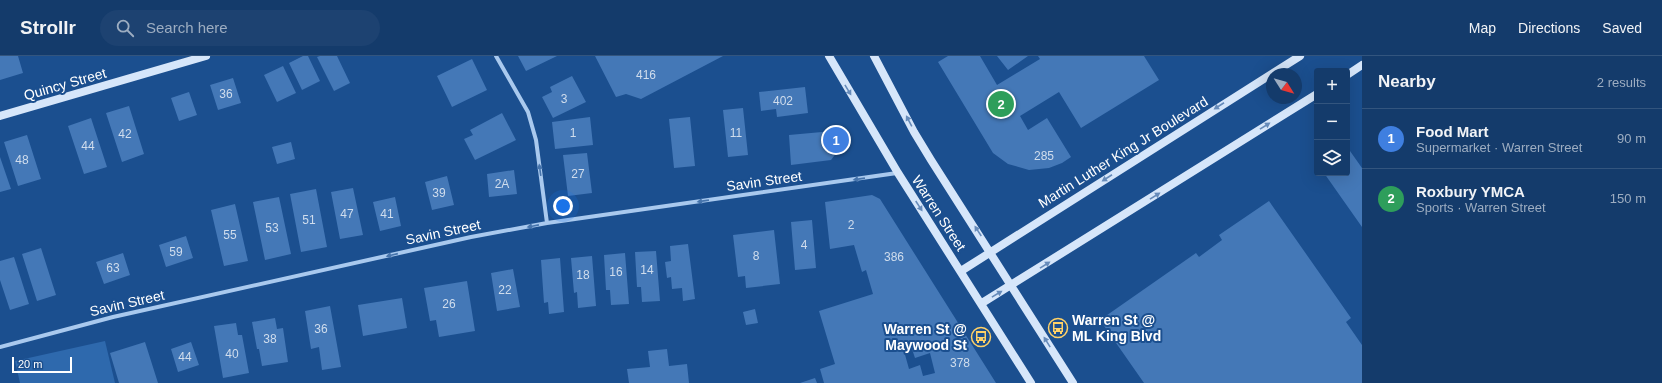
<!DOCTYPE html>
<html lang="en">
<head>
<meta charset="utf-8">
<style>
  :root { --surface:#143b6b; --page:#1d4271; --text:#f1f3f6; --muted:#9dadc1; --line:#33557e; --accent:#d6ab8b }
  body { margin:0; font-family:Arial,sans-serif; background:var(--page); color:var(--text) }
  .controls { position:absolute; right:12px; top:12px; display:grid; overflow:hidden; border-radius:4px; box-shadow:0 4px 16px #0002 }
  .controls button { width:36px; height:36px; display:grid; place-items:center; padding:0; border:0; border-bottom:1px solid var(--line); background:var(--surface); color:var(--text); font:20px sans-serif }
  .compass { position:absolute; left:1266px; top:12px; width:36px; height:36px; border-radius:50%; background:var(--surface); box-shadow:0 4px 16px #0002; rotate:127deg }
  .scale { position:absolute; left:12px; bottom:10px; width:60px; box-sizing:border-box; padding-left:4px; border:2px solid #fff; border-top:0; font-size:11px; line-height:14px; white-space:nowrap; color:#fff; -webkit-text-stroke:3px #1b4f8f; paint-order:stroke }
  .you { position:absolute; left:563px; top:150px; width:14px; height:14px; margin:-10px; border:3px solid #fff; border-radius:50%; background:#1a73e8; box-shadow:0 0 0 6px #1a73e833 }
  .badge { display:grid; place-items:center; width:26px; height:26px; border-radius:50%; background:var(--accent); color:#fff; font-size:13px; font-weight:700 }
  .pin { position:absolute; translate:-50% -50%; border:2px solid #fff; box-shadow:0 1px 4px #0006 }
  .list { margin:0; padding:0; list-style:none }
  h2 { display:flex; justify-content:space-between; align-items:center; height:52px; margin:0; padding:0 16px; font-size:17px }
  h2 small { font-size:13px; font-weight:400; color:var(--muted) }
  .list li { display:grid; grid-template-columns:26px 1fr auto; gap:12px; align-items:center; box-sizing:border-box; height:60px; padding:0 16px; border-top:1px solid var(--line) }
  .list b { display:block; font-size:15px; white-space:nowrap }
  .list p { margin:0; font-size:13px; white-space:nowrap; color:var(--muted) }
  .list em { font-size:13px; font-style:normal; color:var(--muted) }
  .icon { flex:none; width:22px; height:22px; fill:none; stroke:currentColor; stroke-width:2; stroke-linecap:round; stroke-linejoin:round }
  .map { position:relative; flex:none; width:1362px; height:327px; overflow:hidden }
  header { display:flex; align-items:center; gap:24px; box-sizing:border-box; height:56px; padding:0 20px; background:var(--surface); border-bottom:1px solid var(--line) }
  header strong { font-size:19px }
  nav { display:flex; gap:22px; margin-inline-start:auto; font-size:14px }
  .search { width:280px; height:36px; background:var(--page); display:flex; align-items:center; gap:10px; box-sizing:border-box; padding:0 14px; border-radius:22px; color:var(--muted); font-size:15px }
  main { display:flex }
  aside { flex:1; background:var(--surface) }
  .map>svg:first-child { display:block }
  .green { fill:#2e69ad }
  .building { fill:#4478b7; fill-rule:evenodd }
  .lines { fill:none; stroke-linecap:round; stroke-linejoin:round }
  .street { stroke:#a9c9ee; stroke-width:4 }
  .secondary { stroke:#d6e6fa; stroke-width:8 }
  .oneway { fill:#668bba }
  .oneway2 { fill:#4674ac }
  .labels { text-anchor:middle; stroke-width:4; stroke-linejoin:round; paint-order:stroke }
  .number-label { font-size:12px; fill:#d0dded }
  .street-label { font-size:14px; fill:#fff; stroke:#1b4f8f }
  .poi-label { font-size:14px; font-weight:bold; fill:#fff; stroke:#1b4f8f; text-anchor:start }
</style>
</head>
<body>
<header>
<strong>Strollr</strong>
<div class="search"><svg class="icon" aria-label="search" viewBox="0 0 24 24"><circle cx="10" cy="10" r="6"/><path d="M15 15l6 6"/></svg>Search here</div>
<nav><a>Map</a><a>Directions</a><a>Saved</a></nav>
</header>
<main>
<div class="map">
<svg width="1362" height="327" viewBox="0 0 1362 327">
  <rect width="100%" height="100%" fill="#1b4f8f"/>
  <path class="green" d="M105,285L115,327H20L15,305Z"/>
  <path class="building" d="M0,0H18L23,17L0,24Z
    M303,0H308L320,25L302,34L289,7Z
    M320,0H337L350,27L334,35L317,1Z
    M518,0H557L526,15Z
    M595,0H723L641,43L626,38L616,41Z
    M948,0H980L997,29L1040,3L1038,0H1144L1159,24L1081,72L1059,36L1020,60L1028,74L1047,62L1071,101L1062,107L1049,112L1029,114L1008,108L993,97L938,6Z
    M997,0H1028L1008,14Z
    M472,3L487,34L452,51L437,20Z
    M283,10L296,37L277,46L264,19Z
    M572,20L586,46L553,62L542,41L552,36L550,31Z
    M233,22L241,47L218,54L210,29Z
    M805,31L808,57L777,61L776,53L761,55L759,36Z
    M189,36L197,59L179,65L171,42Z
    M129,50L144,98L122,106L106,57Z
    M743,52L748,99L728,101L723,54Z
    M502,57L516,84L475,104L464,83L473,79L470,74Z
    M590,61L593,89L555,93L552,66Z
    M690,61L695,110L674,112L669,63Z
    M91,62L107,111L84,118L68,70Z
    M844,74L847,83L831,104L791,109L789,79Z
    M27,79L41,123L18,130L4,86Z
    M291,86L295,103L277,108L272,91Z
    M1350,95L1362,112V171L1324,117H1347V97Z
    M587,97L592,137L568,140L563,99Z
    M0,101L11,133L0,136Z
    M514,114L517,138L489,141L487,118Z
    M447,120L454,149L432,154L425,126Z
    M353,132L363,179L340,183L331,136Z
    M316,133L327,191L301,196L290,138Z
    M872,139L880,143L996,327H824L820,313L835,308L819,255L873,238L866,214L862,216L854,189L830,193L825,146ZM912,293L915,302L930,297L935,317L923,320L920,309L909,313L904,295Z
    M279,141L291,198L265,204L253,146Z
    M395,141L401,170L380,175L373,146Z
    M1269,145L1351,262L1346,266L1362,289V327H1144L1100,264L1196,197L1199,201L1222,184L1219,179Z
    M235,148L248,205L224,210L211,154Z
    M812,164L816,212L795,214L791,166Z
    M774,174L780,228L746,232L745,220L738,221L733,179Z
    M186,180L193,202L166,211L159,189Z
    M688,188L695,243L683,245L682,232L672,233L671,221L667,222L665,206L671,205L670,190Z
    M41,192L56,239L37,245L22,198Z
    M656,195L660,245L642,246L641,231H637L635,196Z
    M123,197L130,219L104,228L96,206Z
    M625,197L629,248L611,249L610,234H606L604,199Z
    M592,200L596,250L578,252L577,236L574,237L571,202Z
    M14,201L29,248L10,254L0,224V205Z
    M560,202L564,256L549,258L548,246L544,247L541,204Z
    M513,213L520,251L497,255L491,217Z
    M467,225L475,275L439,281L436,264L430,265L424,232Z
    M402,242L407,272L363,280L358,249Z
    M330,250L341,311L322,314L319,291L311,293L305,255Z
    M755,253L758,267L746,269L743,256Z
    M275,262L277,273L283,272L288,306L262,310L259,293H257L252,266Z
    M236,267L238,279H242L249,317L223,322L214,270Z
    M145,286L158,327H119L110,297Z
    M191,286L199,309L178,316L171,293Z
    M667,293L669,310L687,308L689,327H629L627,313L650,311L648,295Z
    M815,322L817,327H800Z"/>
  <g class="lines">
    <path class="street" d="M496,0L528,56L536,84L547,167
      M0,291L113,261L471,181L547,167L897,117"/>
    <path class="secondary" d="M829,0L898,117L1031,327
      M874,0L914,76L931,104L1073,327
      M1347,19L1362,9
      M0,60L206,0
      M961,215L1300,0
      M982,247L1317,38"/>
  </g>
  <defs><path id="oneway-solid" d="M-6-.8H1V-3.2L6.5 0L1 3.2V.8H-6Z"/></defs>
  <g class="oneway">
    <use href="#oneway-solid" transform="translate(848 34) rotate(59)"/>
    <use href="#oneway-solid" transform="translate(1219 50) rotate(147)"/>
    <use href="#oneway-solid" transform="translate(909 65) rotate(-118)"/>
    <use href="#oneway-solid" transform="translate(1265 70) rotate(-32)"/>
    <use href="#oneway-solid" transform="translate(1107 122) rotate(147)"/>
    <use href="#oneway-solid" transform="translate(1155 140) rotate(-32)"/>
    <use href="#oneway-solid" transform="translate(919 150) rotate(57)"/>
    <use href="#oneway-solid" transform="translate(978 175) rotate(-123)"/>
    <use href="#oneway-solid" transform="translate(1045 209) rotate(-32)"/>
    <use href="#oneway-solid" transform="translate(997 238) rotate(-31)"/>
    <use href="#oneway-solid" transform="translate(1047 286) rotate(-122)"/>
  </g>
  <g class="oneway2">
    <use href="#oneway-solid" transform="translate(540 114) rotate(-98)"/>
    <use href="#oneway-solid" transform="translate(859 123) rotate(172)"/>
    <use href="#oneway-solid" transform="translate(703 145) rotate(172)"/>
    <use href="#oneway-solid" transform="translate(533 170) rotate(169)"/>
    <use href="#oneway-solid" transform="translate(392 199) rotate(167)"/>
  </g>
  <defs>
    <g id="bus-ring" transform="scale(1)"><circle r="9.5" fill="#1b4f8f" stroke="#ffd166" stroke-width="1.5"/><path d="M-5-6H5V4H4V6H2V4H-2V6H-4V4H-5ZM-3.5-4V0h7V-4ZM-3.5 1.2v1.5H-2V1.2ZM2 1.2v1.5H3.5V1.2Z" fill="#ffd166"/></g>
  </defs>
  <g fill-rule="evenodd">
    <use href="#bus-ring" x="1058" y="272"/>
    <use href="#bus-ring" x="981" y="281"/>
  </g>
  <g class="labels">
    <g class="number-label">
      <text x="646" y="23">416</text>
      <text x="226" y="42">36</text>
      <text x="564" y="47">3</text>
      <text x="783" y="49">402</text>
      <text x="573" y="81">1</text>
      <text x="736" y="81">11</text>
      <text x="125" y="82">42</text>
      <text x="88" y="94">44</text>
      <text x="1044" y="104">285</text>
      <text x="22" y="108">48</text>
      <text x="578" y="122">27</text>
      <text x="502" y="132">2A</text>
      <text x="439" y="141">39</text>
      <text x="347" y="162">47</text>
      <text x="387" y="162">41</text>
      <text x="309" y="168">51</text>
      <text x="851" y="173">2</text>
      <text x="272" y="176">53</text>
      <text x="230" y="183">55</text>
      <text x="804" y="193">4</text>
      <text x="176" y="200">59</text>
      <text x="756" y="204">8</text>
      <text x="894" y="205">386</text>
      <text x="113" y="216">63</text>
      <text x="647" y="218">14</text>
      <text x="616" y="220">16</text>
      <text x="583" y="223">18</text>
      <text x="505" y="238">22</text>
      <text x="449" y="252">26</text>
      <text x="321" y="277">36</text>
      <text x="270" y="287">38</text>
      <text x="232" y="302">40</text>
      <text x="185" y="305">44</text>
      <text x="960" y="311">378</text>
    </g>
    <g class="street-label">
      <text transform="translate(65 28) rotate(-16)" y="5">Quincy Street</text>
      <text transform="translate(1123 96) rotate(-32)" y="5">Martin Luther King Jr Boulevard</text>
      <text transform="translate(764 125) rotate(-8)" y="5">Savin Street</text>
      <text transform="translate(939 157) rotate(57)" y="5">Warren Street</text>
      <text transform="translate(443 176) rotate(-12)" y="5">Savin Street</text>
      <text transform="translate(127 247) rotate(-13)" y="5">Savin Street</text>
    </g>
    <g class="poi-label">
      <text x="1072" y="269">Warren St @<tspan x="1072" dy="16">ML King Blvd</tspan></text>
      <text x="967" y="278" text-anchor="end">Warren St @<tspan x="967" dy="16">Maywood St</tspan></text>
    </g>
  </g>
</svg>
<div class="controls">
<button>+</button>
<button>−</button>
<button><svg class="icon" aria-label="layers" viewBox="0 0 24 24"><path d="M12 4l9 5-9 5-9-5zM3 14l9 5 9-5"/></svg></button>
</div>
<svg class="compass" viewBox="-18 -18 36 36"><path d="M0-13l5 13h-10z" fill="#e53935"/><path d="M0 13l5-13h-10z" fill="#9dadc1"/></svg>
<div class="scale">20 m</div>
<div class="you"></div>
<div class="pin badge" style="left:836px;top:84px;background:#3f7fe0">1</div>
<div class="pin badge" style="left:1001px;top:48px;background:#2e9e5b">2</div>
</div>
<aside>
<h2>Nearby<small>2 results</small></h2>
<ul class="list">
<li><span class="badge" style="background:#3f7fe0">1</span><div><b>Food Mart</b><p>Supermarket · Warren Street</p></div><em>90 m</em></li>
<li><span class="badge" style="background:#2e9e5b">2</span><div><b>Roxbury YMCA</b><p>Sports · Warren Street</p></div><em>150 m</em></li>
</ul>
</aside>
</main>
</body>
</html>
